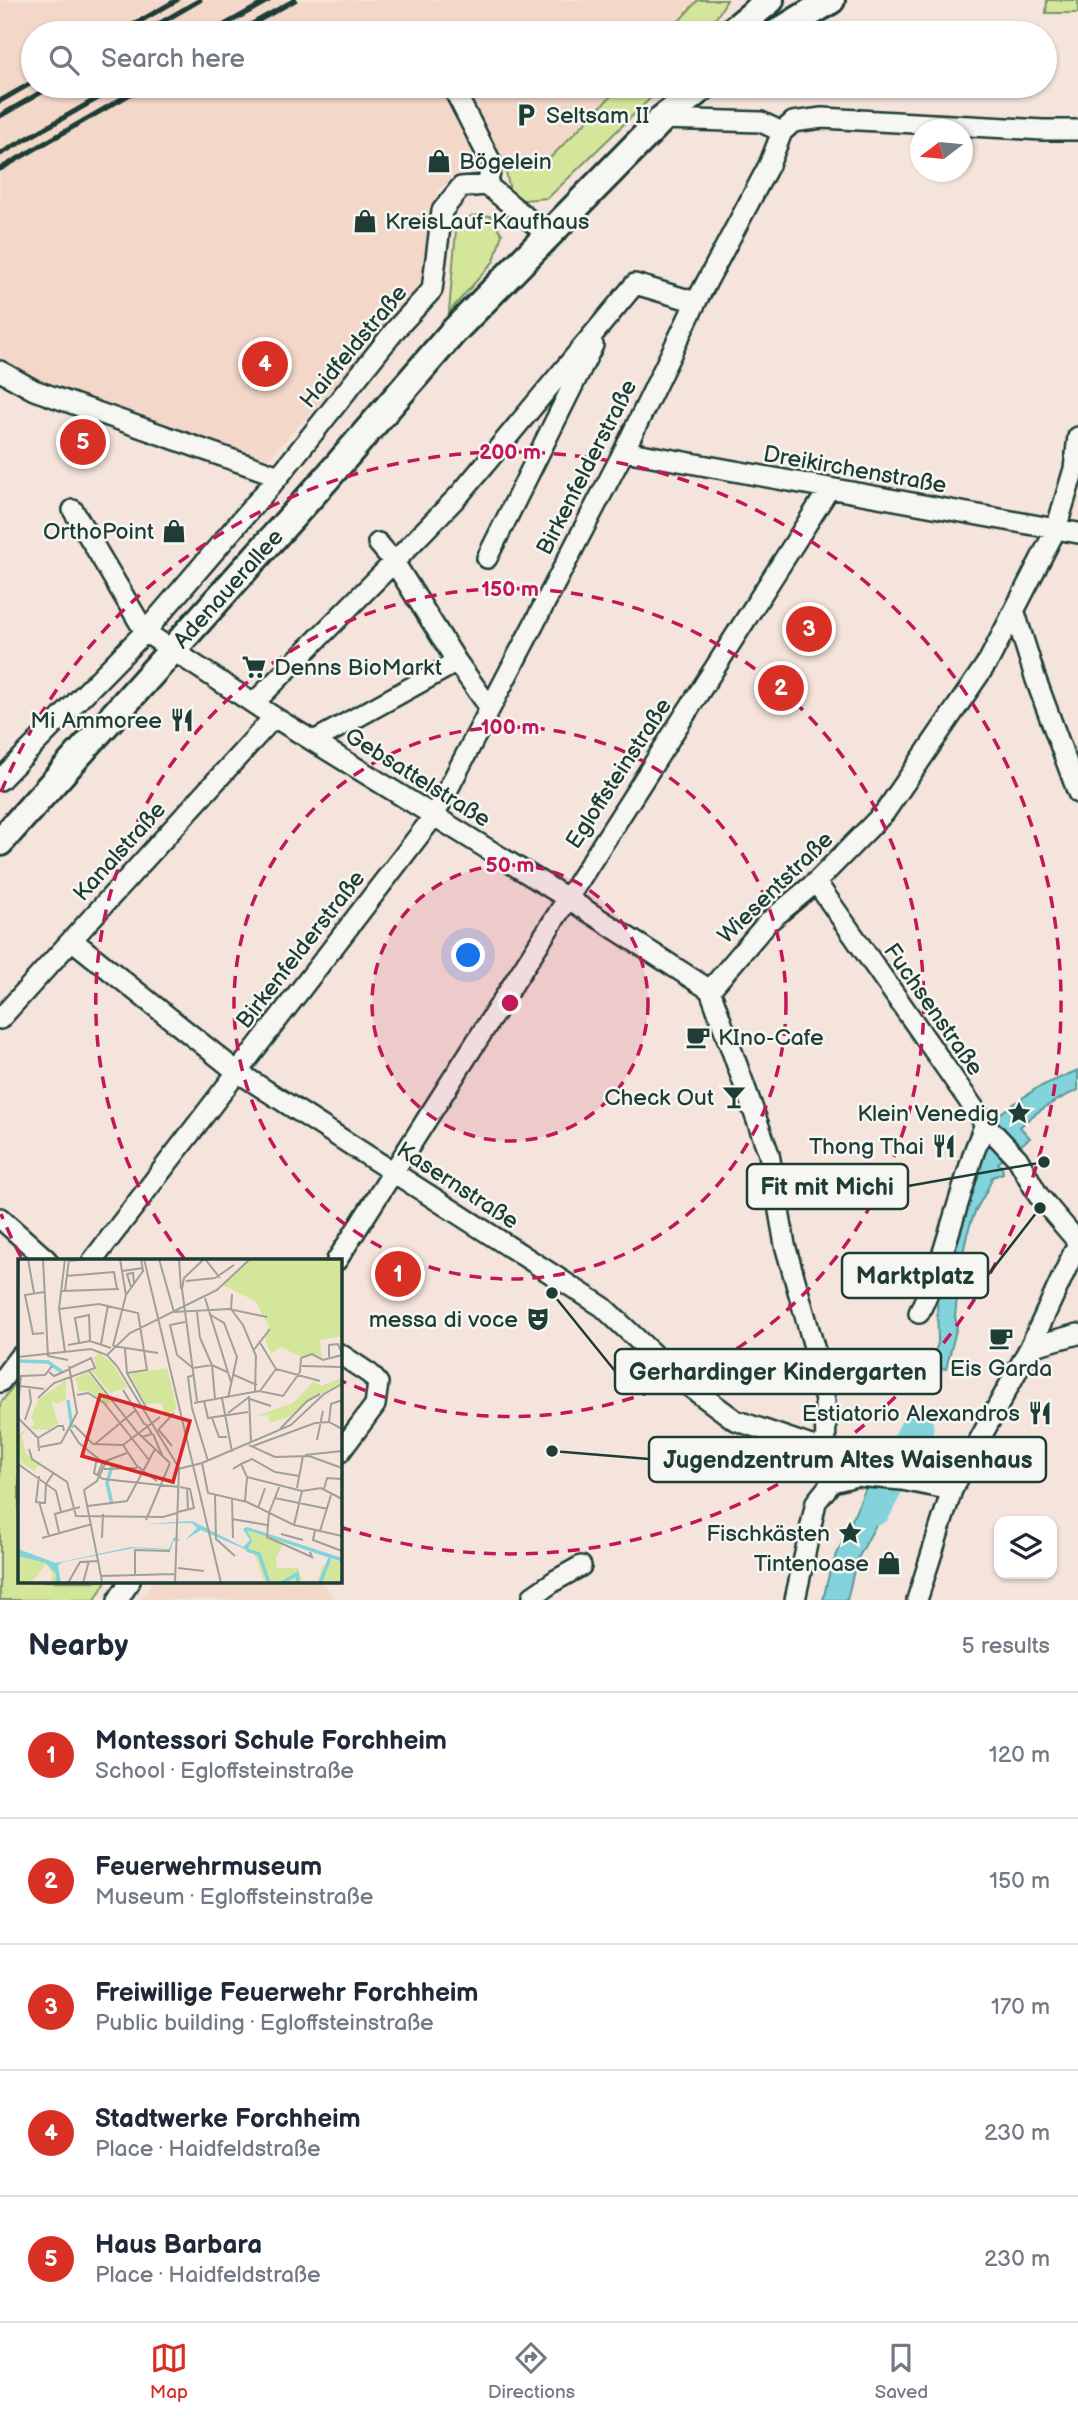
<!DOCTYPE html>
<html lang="en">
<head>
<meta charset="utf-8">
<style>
  :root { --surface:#fff; --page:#f6f6f7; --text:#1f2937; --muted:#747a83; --line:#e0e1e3; --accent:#d93025 }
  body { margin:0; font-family:"Balsamiq Sans",sans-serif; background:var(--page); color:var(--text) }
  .controls { position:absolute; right:21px; bottom:21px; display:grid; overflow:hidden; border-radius:14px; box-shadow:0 2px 5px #0004 }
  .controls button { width:63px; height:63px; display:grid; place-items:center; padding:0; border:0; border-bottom:2px solid var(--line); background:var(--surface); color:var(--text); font:35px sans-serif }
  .compass { position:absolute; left:910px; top:119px; width:63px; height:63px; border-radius:50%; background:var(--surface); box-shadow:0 2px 5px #0004; rotate:254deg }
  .you { position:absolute; left:469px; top:956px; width:24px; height:24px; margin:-18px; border:5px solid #fff; border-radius:50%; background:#1a73e8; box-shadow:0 0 0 10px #1a73e833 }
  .badge { display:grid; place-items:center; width:46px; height:46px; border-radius:50%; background:var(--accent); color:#fff; font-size:23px; font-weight:700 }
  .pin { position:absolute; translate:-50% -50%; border:4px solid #fff; box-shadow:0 2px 7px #0006 }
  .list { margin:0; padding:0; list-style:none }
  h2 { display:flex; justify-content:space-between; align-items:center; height:91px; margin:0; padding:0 28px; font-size:30px }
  h2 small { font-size:23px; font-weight:400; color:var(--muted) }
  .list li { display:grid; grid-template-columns:46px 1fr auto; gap:21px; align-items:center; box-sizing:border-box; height:126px; padding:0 28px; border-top:2px solid var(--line) }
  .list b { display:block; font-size:26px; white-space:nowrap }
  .list p { margin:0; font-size:23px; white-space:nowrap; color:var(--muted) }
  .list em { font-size:23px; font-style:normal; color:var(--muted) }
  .icon { flex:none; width:38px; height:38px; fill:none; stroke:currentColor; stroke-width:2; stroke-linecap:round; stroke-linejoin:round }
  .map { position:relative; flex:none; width:1078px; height:1600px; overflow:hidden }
  .search { position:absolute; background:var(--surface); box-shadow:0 2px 5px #0004; left:21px; right:21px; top:21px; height:77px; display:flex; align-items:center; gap:18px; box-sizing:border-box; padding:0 24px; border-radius:38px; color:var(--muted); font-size:26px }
  .sheet { height:721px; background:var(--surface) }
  nav { display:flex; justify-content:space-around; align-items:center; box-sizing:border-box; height:98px; border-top:2px solid var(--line); background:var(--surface); font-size:19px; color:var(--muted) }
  nav a { display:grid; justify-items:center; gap:4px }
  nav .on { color:var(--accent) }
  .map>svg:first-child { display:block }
  .built { fill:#f3d8ca }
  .green { fill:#d4e69a; stroke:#7a9267; stroke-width:2 }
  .water { fill:#82d3db; stroke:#5a9798; stroke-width:2 }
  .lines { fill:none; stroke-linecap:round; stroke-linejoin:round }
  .river { stroke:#82d3db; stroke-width:33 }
  .minor-casing { stroke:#1f3d34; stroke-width:24 }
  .secondary-casing { stroke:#1f3d34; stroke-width:32 }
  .minor { stroke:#f6f6f2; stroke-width:19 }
  .secondary { stroke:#f6f6f2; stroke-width:26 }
  .rail { stroke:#1f3d34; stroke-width:5 }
  .ring { fill:none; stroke:#c2185b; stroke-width:3.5; stroke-dasharray:12 9 }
  .labels { text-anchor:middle; stroke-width:5; stroke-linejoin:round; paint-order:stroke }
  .poi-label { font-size:23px; fill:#1f3d34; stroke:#f6f6f2; text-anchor:end }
  .street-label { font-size:23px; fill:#1f3d34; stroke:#f6f6f2 }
  .inset-river { fill:none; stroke:#82d3db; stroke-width:3.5 }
  .inset-road { fill:none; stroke:#9fa198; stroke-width:2 }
  .view { fill:#d62828; fill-opacity:0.15; stroke:#d62828; stroke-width:3.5 }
  .inset-edge { fill:none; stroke:#1f3d34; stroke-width:3.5 }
  .centre { fill:#c2185b; stroke:#f6f6f2; stroke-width:3.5 }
  .ring-label { font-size:21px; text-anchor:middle; font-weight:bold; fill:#c2185b; stroke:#f6f6f2; stroke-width:5; stroke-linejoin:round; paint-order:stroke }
  .leader { fill:none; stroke:#1f3d34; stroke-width:2.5 }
  .callout-dot { fill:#1f3d34; stroke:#f6f6f2; stroke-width:2.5 }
  .callout { fill:#f6f6f2; stroke:#1f3d34; stroke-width:2.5 }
  .callout-label { font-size:24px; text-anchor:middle; font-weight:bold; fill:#1f3d34 }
</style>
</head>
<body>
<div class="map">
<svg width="1078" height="1600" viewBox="0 0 1078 1600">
  <rect width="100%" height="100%" fill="#f4e4db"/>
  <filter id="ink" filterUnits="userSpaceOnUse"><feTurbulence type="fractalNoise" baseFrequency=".0143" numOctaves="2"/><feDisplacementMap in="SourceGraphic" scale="14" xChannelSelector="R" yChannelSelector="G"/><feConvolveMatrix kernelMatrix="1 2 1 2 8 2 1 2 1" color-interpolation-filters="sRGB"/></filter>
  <g filter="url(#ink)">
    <path class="built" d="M0,0H698L668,33H33V86H621L548,160L521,167L482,165L470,168L439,189L429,221L424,284L359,361L266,461L10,372L0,360Z
      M153,1581H319L327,1587L334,1600H141Z"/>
    <path class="green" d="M698,0H727L707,33H668Z
      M1047,0H1078V13H1046Z
      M621,86H663L548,198L512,201L505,167H521L548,160Z
      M478,215L490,216L502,234L494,261L449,312L456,230L466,218Z
      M19,1378V1581H106L95,1600H0V1404Z"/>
    <path class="water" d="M1078,1070V1090C1056,1100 1037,1110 1020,1127L1030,1138L998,1163L1002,1167L1003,1173L992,1177C988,1192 981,1199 975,1212C961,1244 959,1282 955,1316L957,1326L946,1369L930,1366L938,1343L937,1298L951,1242L983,1142L998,1115L1037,1088Z
      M896,1487L856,1562L847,1600H823L830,1570L866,1488Z"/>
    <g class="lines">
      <path class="river" d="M875,1509L917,1427"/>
      <g class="minor-casing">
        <path id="minor" d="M452,86L492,164L487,185
          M662,119L761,122L782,132
          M0,371L34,390L279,476
          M624,451L1078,533
          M73,510L145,632L274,717L567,898L710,990
          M378,543L394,562L461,493L635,284L696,302
          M487,558L593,345
          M1015,613L1036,680L1078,793
          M254,703L394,562L457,662L490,708
          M314,741L457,662
          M0,780L145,632L279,476L396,329L432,290L442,211L461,187L487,185L538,227
          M816,882L985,1124L1018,1159L1038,1195L1078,1242
          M72,940L236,1071L603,1307L678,1378L735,1420L826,1451
          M710,990L767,923L816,882L885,812L989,660L1056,529L1074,469L1078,437
          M710,990L769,1154L785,1245L816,1354L825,1402L826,1451L832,1482
          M0,1019L274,717
          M0,1218L47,1260
          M93,1260L434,816L624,451L696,302L769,165L782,132L793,122L822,118L1043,130H1078
          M337,1260L829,489
          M919,1313L936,1275L974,1152L985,1124
          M1030,1347L1078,1334
          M340,1354L370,1374L378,1383L375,1405L340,1452
          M0,1382L19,1357
          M118,1600L130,1581
          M534,1600L533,1596L556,1580L581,1566
          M795,1600L816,1502L832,1482L856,1476L902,1480L952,1490
          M917,1600L952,1490L1030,1347L1078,1243"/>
      </g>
      <g class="secondary-casing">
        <g id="secondary">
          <path d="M730,33L770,0"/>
          <path d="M777,33L831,0"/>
          <path id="s1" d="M0,842L326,479L453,332L662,119L704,86"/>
        </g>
      </g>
      <use href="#minor" class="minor"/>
      <use href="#secondary" class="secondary"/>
      <path class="rail" d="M119,33L177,0
        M143,33L200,0
        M210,33L269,0
        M236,33L295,0
        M0,101L33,82
        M0,116L52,86
        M0,154L119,86
        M0,169L144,86"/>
    </g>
  </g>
  <circle cx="510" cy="1003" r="138" fill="#c2185b" fill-opacity=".12"/>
  <g class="ring">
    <circle cx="510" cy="1003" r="138"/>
    <circle cx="510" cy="1003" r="276"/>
    <path d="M184 1258A414 414 0 1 1 342 1381"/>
    <path d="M21 1257A551 551 0 0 1 1 1214M1 792A551 551 0 1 1 340 1527"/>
  </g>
  <defs>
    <g id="parking-bare" transform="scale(1.89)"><path d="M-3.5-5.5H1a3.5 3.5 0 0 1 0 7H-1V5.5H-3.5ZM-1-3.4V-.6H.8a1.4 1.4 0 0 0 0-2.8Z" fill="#1f3d34" stroke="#f6f6f2" stroke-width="2.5" paint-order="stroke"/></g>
    <g id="shop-bare" transform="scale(1.89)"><path d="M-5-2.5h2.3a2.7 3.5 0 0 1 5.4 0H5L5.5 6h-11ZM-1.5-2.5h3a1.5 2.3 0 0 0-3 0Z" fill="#1f3d34" stroke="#f6f6f2" stroke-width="2.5" paint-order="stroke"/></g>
    <g id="supermarket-bare" transform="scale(1.89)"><path d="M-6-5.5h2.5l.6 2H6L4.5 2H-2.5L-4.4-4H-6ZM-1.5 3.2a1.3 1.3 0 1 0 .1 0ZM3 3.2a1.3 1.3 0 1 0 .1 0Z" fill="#1f3d34" stroke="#f6f6f2" stroke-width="2.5" paint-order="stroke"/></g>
    <g id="restaurant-bare" transform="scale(1.89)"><path d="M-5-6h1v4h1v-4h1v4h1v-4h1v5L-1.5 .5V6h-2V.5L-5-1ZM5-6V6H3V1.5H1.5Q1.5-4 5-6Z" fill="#1f3d34" stroke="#f6f6f2" stroke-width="2.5" paint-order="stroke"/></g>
    <g id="cafe-bare" transform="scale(1.89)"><path d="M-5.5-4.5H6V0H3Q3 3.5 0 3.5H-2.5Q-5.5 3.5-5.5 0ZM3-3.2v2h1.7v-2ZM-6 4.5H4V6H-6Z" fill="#1f3d34" stroke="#f6f6f2" stroke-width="2.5" paint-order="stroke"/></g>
    <g id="bar-bare" transform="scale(1.89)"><path d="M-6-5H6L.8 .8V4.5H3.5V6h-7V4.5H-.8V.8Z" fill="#1f3d34" stroke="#f6f6f2" stroke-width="2.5" paint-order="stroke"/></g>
    <g id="sight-bare" transform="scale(1.89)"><path d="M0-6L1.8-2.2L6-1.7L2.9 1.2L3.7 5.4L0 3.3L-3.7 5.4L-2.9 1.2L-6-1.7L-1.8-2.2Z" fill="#1f3d34" stroke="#f6f6f2" stroke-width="2.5" paint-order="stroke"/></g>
    <g id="theatre-bare" transform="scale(1.89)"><path d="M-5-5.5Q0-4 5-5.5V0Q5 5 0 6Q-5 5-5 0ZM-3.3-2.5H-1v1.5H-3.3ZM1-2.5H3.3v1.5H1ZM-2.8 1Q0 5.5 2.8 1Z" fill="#1f3d34" stroke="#f6f6f2" stroke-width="2.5" paint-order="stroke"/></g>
  </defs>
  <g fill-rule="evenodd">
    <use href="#parking-bare" x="526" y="115"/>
    <use href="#shop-bare" x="439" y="161"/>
    <use href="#shop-bare" x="365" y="221"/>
    <use href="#shop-bare" x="174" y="531"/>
    <use href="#supermarket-bare" x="254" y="667"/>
    <use href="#restaurant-bare" x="182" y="720"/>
    <use href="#cafe-bare" x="698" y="1037"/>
    <use href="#bar-bare" x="734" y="1097"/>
    <use href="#sight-bare" x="1019" y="1113"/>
    <use href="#restaurant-bare" x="944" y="1146"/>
    <use href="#theatre-bare" x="538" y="1319"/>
    <use href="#cafe-bare" x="1001" y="1338"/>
    <use href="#restaurant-bare" x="1040" y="1413"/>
    <use href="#sight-bare" x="850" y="1533"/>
    <use href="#shop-bare" x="889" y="1563"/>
  </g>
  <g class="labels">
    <g class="poi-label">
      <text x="546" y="123" text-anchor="start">Seltsam II</text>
      <text x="459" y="169" text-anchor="start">Bögelein</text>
      <text x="385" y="229" text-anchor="start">KreisLauf-Kaufhaus</text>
      <text x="154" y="539">OrthoPoint</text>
      <text x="274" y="675" text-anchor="start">Denns BioMarkt</text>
      <text x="162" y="728">Mi Ammoree</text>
      <text x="718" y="1045" text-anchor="start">KIno-Cafe</text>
      <text x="714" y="1105">Check Out</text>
      <text x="999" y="1121">Klein Venedig</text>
      <text x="924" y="1154">Thong Thai</text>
      <text x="518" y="1327">messa di voce</text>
      <text x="1001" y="1376" text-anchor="middle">Eis Garda</text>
      <text x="1020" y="1421">Estiatorio Alexandros</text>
      <text x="830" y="1541">Fischkästen</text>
      <text x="869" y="1571">Tintenoase</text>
    </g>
    <g class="street-label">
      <text transform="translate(353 346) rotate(-50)" y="8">Haidfeldstraße</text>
      <text transform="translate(586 467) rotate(-63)" y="8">Birkenfelderstraße</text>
      <text transform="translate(855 469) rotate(10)" y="8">Dreikirchenstraße</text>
      <text dy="8" stroke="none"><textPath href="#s1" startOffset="341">Adenauerallee</textPath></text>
      <text transform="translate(618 773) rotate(-57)" y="8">Egloffsteinstraße</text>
      <text transform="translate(418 777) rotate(32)" y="8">Gebsattelstraße</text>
      <text transform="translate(119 851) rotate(-48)" y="8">Kanalstraße</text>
      <text transform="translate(775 887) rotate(-44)" y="8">Wiesentstraße</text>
      <text transform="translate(300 949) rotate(-52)" y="8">Birkenfelderstraße</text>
      <text transform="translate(934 1009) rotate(55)" y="8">Fuchsenstraße</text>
      <text transform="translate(458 1185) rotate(33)" y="8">Kasernstraße</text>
    </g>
  </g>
  <g transform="translate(18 1259)">
    <rect width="324" height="324" fill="#f4e4db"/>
    <path d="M233,0H324V77L302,81L304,100L296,95L283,98L263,88L253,95L246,77L251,67L237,42L205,26ZM81,94L95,105L109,128L92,134L73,111L78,110L76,98ZM149,109L159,150L147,156L144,144L128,145L112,115ZM69,113L95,142L89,146L71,132L61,133L57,119ZM324,119V124L294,140L276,156L252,164L250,156L238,157L275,144L296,122L303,127ZM48,121V140L39,145L33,141L40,164L31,171L10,170L17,166L13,159L20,141ZM8,170L4,177L8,195L22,205L16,212L3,203L1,175ZM228,270L266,284L258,299L259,309H280L285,324H247L236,294L221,290L228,291L234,282ZM0,297L28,304L38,315L37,324H33L34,314L28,305L13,324H0ZM314,301L324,303V324H299L304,308Z" fill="#d4e69a"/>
    <path d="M174,262L225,288L232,281L225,270L229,268L324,299V303L229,271L234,282L229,291L183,271L167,281L179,269L174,264L127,265ZM156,278L163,281L155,282L153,291L116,289L45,303L40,306L43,324H37L38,315L28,304L0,297V290L38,304L113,288L151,290Z" fill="#82d3db"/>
    <path class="inset-river" d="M0,102L30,103L44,113M50,141L54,169M94,207L89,224L94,245M229,291L241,295L251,324M264,324L279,315L280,324M302,324L312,299"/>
    <path class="inset-road" d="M10,0L16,34M25,0L30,97L50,101M47,0L41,50L47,93M126,0L203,324M141,0L156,53L211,50L249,58M161,0L163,30M187,0L202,19M50,2L74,0M104,12L125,9M48,17L96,13L99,30M168,22L197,19L216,6M113,28L109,15L115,14L116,24M44,32L101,30M47,32L51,0M214,35L213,50L225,66L238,97L237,133M108,36L125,12L123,0M187,39L213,123M0,43L1,0M41,50L81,45L120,54L129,111L109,114M179,53L182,79L194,106L197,140M191,55L206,64L219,98L210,139M167,63L152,66L159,96L175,109L194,106L209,113M26,74L15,75L7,36L26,33M241,82L258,110L302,122M61,83L57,59L71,56L72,82M83,85L90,46M50,86L72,82L93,89M95,87L108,36L102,0M95,87L140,94M107,90L109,114L129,150M235,92L252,70M89,96L112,74L199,31L232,0M0,98L73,90L89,96L99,107L161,209L157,324M311,98V86L320,85L324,95M283,99L294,95L305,101L324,96M284,107L324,108M71,112L119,173L152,204M31,113L36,117L52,110M176,116L170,118L174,149L190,202M216,116L239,126M2,127L26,130M105,131L127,166M242,132L258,110M59,136L70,134L86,144L131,201M231,137L233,183M20,139L36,124L77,109L73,99L52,109M204,139L214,193M232,140L253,147M324,141L313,145L311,163L324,170M179,142L164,30L166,19L186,0M186,142L190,159L230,153M176,144L241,132L265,137L282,113L283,99M0,147L3,117L27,116L34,107M210,154L231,138M0,159L20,179L21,192M194,159L201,178H209M7,161L13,143L11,127M56,166L75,185L105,186M52,170L61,184L87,205L79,222L66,231L83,317M140,170L154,187M141,170L156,154M262,170L289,142L302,135M135,175L144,196M124,178L134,175L128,165M20,179L40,167H45L46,172M299,181L305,152M43,184L59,154L51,107M77,185L118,151M105,186L119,207L139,222M105,186L142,158M231,186L257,198L291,197L324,209M235,187L297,164L311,163M22,188L43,184M11,190L14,200L49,223L58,257L145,258L159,254M287,196L324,192M79,199L76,214L85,220L161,228M184,204L273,166L306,135L324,125M0,205L38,232L43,253M223,205L234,200L257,213L281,217M86,210L119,209M160,210L184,204L190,234L229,243L276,266L324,277M215,210L223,205L229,218L227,242M21,217L18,243L27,244L28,225L36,213M79,217L85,203L109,194M229,218L284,232M262,226L251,254L249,278L294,298L292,293M169,229L170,250M279,229L285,197M306,230L309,219L324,220M284,232L303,229L324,240M197,236L198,280L217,297M257,239L310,250M214,240L215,279M21,243L31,277M70,247L109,242L137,190M240,249L247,229M160,253L176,249L172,230L162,228M214,260L249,266M128,261L152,204M276,266L284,232M297,271L295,281L324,292M302,272L313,236M41,273L37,255L62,248M263,275L285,281M24,279L74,265M84,279L85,255M160,309L186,312M117,315V291L152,292M50,324L62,303L81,302M65,324L71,302M84,324L83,317L157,315"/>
    <path class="view" d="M82,136L172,162L155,223L64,197Z"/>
    <rect width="324" height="324" class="inset-edge"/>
  </g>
  <circle cx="510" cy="1003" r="10" class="centre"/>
  <g class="ring-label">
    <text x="510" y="459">200 m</text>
    <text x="510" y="596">150 m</text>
    <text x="510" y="734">100 m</text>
    <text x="510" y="872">50 m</text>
  </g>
  <path class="leader" d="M1044 1162L908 1186M1040 1208L988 1275M552 1293L615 1371M552 1451L649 1459"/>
  <g class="callout-dot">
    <circle cx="1044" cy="1162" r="7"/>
    <circle cx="1040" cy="1208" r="7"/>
    <circle cx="552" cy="1293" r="7"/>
    <circle cx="552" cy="1451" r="7"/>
  </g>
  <g class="callout">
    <rect x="747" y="1164" width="161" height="45" rx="7"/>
    <rect x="842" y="1253" width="146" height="45" rx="7"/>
    <rect x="615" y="1349" width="326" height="45" rx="7"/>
    <rect x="649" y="1437" width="397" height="45" rx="7"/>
  </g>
  <g class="callout-label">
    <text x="827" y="1195">Fit mit Michi</text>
    <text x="915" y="1284">Marktplatz</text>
    <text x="778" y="1380">Gerhardinger Kindergarten</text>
    <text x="848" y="1468">Jugendzentrum Altes Waisenhaus</text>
  </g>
</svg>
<div class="controls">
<button><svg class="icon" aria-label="layers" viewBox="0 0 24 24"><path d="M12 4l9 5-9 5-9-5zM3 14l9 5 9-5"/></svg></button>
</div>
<svg class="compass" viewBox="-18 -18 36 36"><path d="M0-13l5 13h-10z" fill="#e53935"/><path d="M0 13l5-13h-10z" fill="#747a83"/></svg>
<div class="you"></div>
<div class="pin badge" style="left:398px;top:1274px">1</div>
<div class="pin badge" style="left:781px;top:688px">2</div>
<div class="pin badge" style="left:809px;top:629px">3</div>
<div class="pin badge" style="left:265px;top:364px">4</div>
<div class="pin badge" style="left:83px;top:442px">5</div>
<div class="search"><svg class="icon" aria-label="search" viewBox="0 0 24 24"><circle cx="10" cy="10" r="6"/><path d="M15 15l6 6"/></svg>Search here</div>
</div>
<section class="sheet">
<h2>Nearby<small>5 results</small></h2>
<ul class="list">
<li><span class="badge">1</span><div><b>Montessori Schule Forchheim</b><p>School · Egloffsteinstraße</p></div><em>120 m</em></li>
<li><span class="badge">2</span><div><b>Feuerwehrmuseum</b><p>Museum · Egloffsteinstraße</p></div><em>150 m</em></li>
<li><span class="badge">3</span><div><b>Freiwillige Feuerwehr Forchheim</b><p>Public building · Egloffsteinstraße</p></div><em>170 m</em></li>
<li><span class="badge">4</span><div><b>Stadtwerke Forchheim</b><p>Place · Haidfeldstraße</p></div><em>230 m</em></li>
<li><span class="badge">5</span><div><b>Haus Barbara</b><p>Place · Haidfeldstraße</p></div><em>230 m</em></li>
</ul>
</section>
<nav>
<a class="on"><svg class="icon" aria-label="map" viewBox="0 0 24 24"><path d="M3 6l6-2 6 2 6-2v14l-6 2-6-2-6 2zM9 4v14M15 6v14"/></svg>Map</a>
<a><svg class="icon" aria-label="directions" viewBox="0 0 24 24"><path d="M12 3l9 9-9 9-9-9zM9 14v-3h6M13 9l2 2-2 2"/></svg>Directions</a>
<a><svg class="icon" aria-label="saved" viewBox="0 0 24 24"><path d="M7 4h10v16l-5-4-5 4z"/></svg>Saved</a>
</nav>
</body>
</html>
